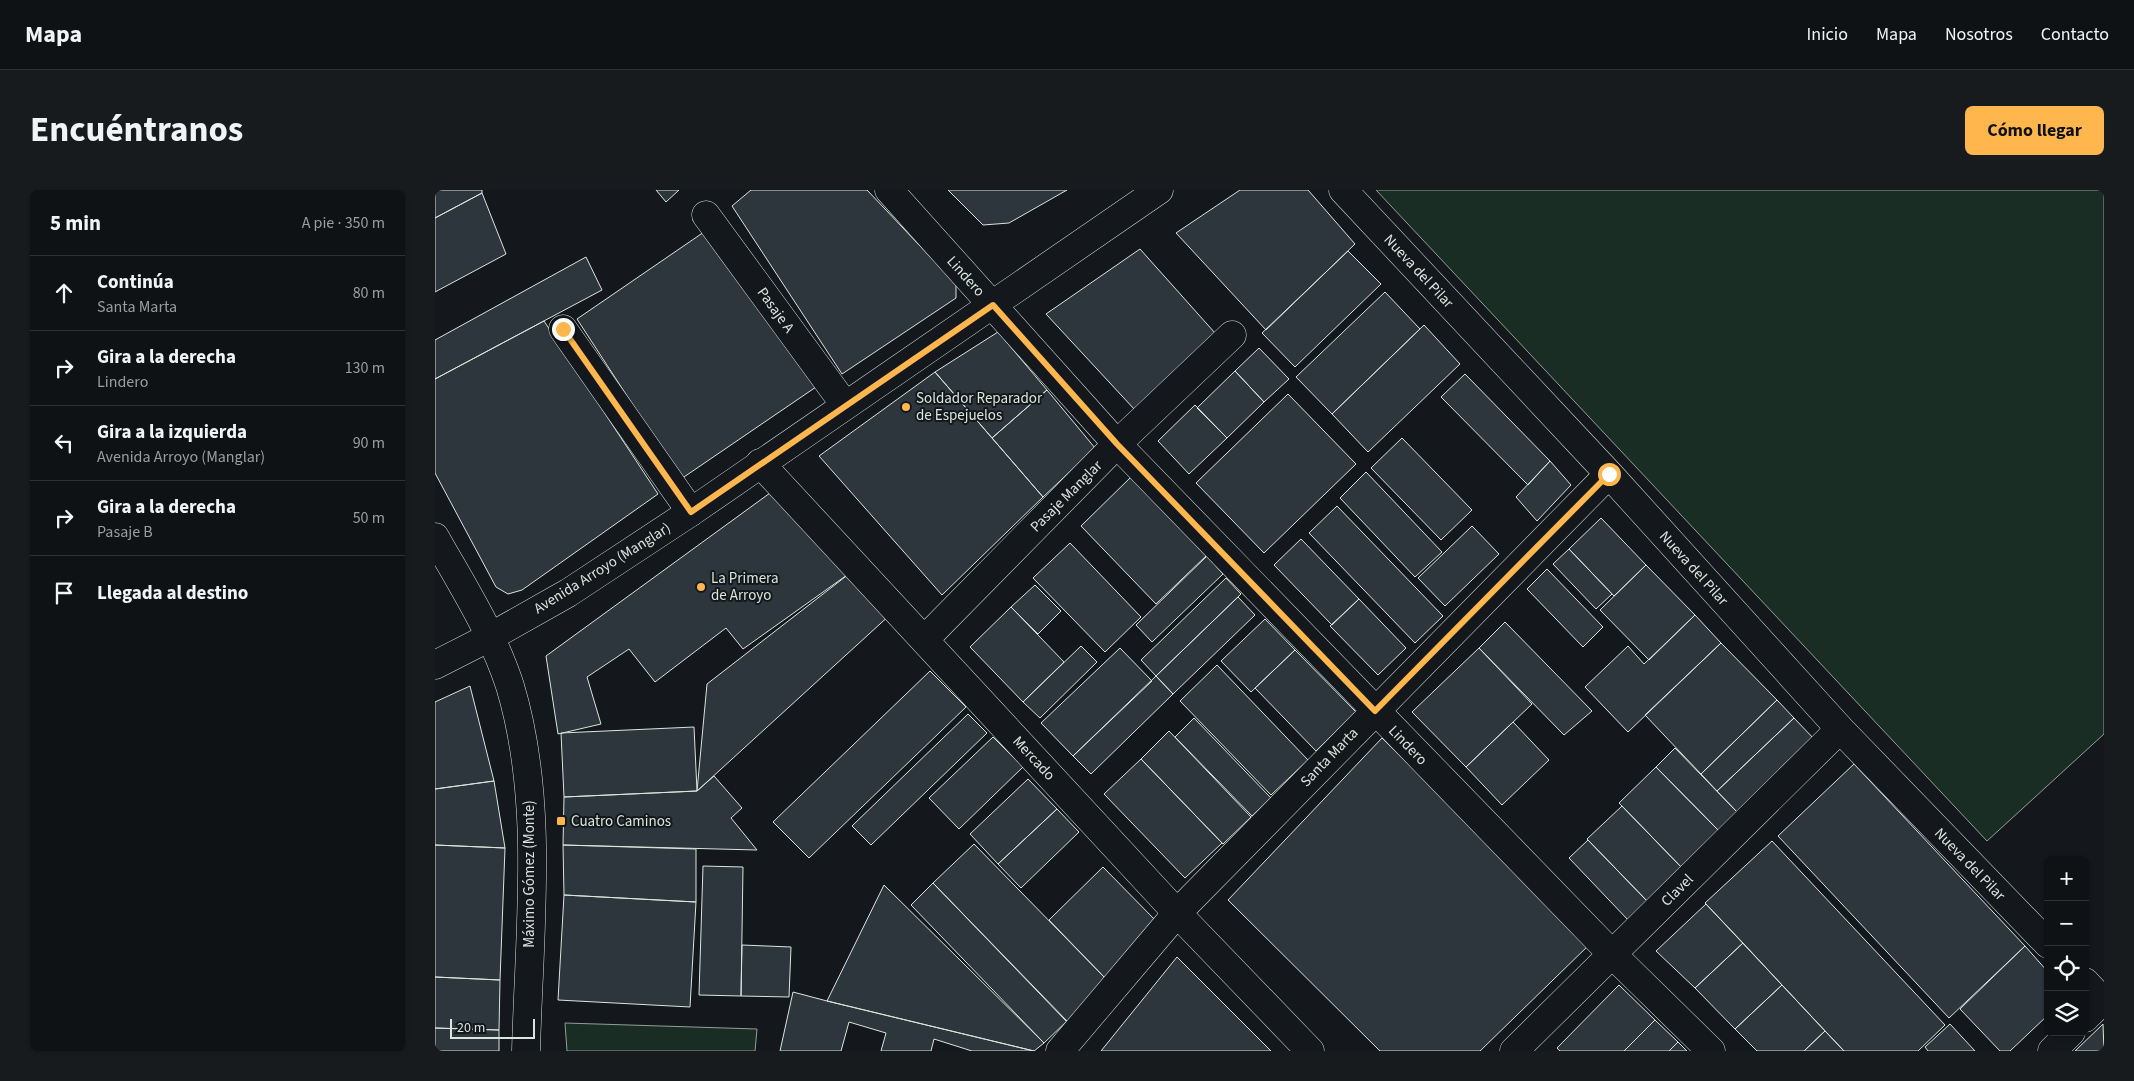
<!DOCTYPE html>
<html lang="es">
<head>
<meta charset="utf-8">
<style>
  :root { --surface:#0f1215; --page:#181b1e; --text:#f1f3f6; --muted:#9b9ea0; --line:#2f3234; --accent:#ffb74d }
  body { margin:0; font-family:"Source Sans 3",sans-serif; background:var(--page); color:var(--text) }
  .controls { position:absolute; right:15px; bottom:15px; display:grid; overflow:hidden; border-radius:8px; box-shadow:0 1px 4px #0004 }
  .controls button { width:45px; height:45px; display:grid; place-items:center; padding:0; border:0; border-bottom:1px solid var(--line); background:var(--surface); color:var(--text); font:25px sans-serif }
  .scale { position:absolute; left:15px; bottom:12px; width:85px; box-sizing:border-box; padding-left:5px; border:2px solid #d8e6dc; border-top:0; font-size:14px; line-height:18px; white-space:nowrap; color:#d8e6dc; -webkit-text-stroke:4px #14181c; paint-order:stroke }
  .stop { position:absolute; width:15px; height:15px; margin:-11px; border:4px solid #ffb74d; border-radius:50%; background:#fff }
  .stop.end { background:#ffb74d; border-color:#fff; box-shadow:0 1px 5px #0008 }
  .list { margin:0; padding:0; list-style:none }
  h2 { display:flex; justify-content:space-between; align-items:center; height:65px; margin:0; padding:0 20px; font-size:21px }
  h2 small { font-size:16px; font-weight:400; color:var(--muted) }
  .list li { display:grid; grid-template-columns:32px 1fr auto; gap:15px; align-items:center; box-sizing:border-box; height:75px; padding:0 20px; border-top:1px solid var(--line) }
  .list b { display:block; font-size:19px; white-space:nowrap }
  .list p { margin:0; font-size:16px; white-space:nowrap; color:var(--muted) }
  .list em { font-size:16px; font-style:normal; color:var(--muted) }
  .icon { flex:none; width:28px; height:28px; fill:none; stroke:currentColor; stroke-width:2; stroke-linecap:round; stroke-linejoin:round }
  .map { position:relative; flex:none; width:1669px; height:861px; overflow:hidden; border-radius:8px }
  header { display:flex; align-items:center; gap:30px; box-sizing:border-box; height:70px; padding:0 25px; background:var(--surface); border-bottom:1px solid var(--line) }
  header strong { font-size:24px }
  nav { display:flex; gap:28px; margin-inline-start:auto; font-size:18px }
  .intro { display:flex; align-items:center; justify-content:space-between; box-sizing:border-box; height:120px; padding:0 30px }
  h1 { margin:0; font-size:35px }
  .button { padding:12px 22px; border-radius:8px; background:var(--accent); color:#111; font-size:18px; font-weight:700 }
  main { display:flex; gap:30px; padding:0 30px }
  aside { flex:1; background:var(--surface); border-radius:8px; box-shadow:0 1px 4px #0004 }
  .map>svg:first-child { display:block }
  .green { fill:#1a2d24; stroke:#939e99 }
  .building { fill:#2c363c; stroke:#d8e6dc }
  .lines { fill:none; stroke-linecap:round; stroke-linejoin:round }
  .minor-casing { stroke:#d8e6dc; stroke-width:29 }
  .major-casing { stroke:#d8e6dc; stroke-width:29 }
  .minor { stroke:#14181c; stroke-width:28 }
  .major { stroke:#14181c; stroke-width:28 }
  .route { stroke:#ffb74d; stroke-width:6 }
  .poi-dot { fill:#ffb74d; stroke:#14181c; stroke-width:2 }
  .labels { text-anchor:middle; stroke-width:4; stroke-linejoin:round; paint-order:stroke }
  .street-label { font-size:15px; fill:#d8e6dc; stroke:#14181c }
  .poi-label { font-size:15px; fill:#d8e6dc; stroke:#14181c; text-anchor:start }
</style>
</head>
<body>
<header>
<strong>Mapa</strong>
<nav><a>Inicio</a><a>Mapa</a><a>Nosotros</a><a>Contacto</a></nav>
</header>
<div class="intro"><h1>Encuéntranos</h1><a class="button">Cómo llegar</a></div>
<main>
<aside>
<h2>5 min<small>A pie · 350 m</small></h2>
<ul class="list">
<li><svg class="icon" aria-label="ahead" viewBox="0 0 24 24"><path d="M12 20V5M6 11l6-6 6 6"/></svg><div><b>Continúa</b><p>Santa Marta</p></div><em>80 m</em></li>
<li><svg class="icon" aria-label="right" viewBox="0 0 24 24"><path d="M7 20v-9h11M14 6l5 5-5 5"/></svg><div><b>Gira a la derecha</b><p>Lindero</p></div><em>130 m</em></li>
<li><svg class="icon" aria-label="left" viewBox="0 0 24 24"><path d="M17 20v-9H6M10 6l-5 5 5 5"/></svg><div><b>Gira a la izquierda</b><p>Avenida Arroyo (Manglar)</p></div><em>90 m</em></li>
<li><svg class="icon" aria-label="right" viewBox="0 0 24 24"><path d="M7 20v-9h11M14 6l5 5-5 5"/></svg><div><b>Gira a la derecha</b><p>Pasaje B</p></div><em>50 m</em></li>
<li><svg class="icon" aria-label="arrive" viewBox="0 0 24 24"><path d="M6 21V4h12l-3 4 3 4H6"/></svg><div><b>Llegada al destino</b></div></li>
</ul>
</aside>
<div class="map">
<svg width="1669" height="861" viewBox="0 0 1669 861">
  <rect width="100%" height="100%" fill="#14181c"/>
  <path class="green" d="M941,0H1669V544L1552,651Z
    M130,833L322,839L320,861H132Z"/>
  <path class="building" d="M0,0H47V3L0,28Z
    M221,0H244L231,12Z
    M316,0H432L521,94V108L407,184L297,16Z
    M513,0H632L574,33L548,35Z
    M805,0H873L920,54L831,140L741,43Z
    M47,3L71,64L0,102V28Z
    M269,42L381,197L246,289L142,129Z
    M705,59L780,143L700,220L611,124Z
    M913,61L946,94L860,177L827,143Z
    M151,67L167,100L0,189V150Z
    M950,102L985,139L897,224L861,187Z
    M109,131L223,304L87,400L73,404L61,397L0,283V189Z
    M989,135L1025,174L933,262L897,224Z
    M563,142L612,200L557,248L500,182Z
    M824,158L854,189L829,212L800,181Z
    M800,181L829,212L792,248L762,218Z
    M500,182L608,307L507,405L384,266Z
    M1030,184L1115,271L1093,295L1006,207Z
    M612,200L660,258L608,307L557,248Z
    M853,204L921,274L829,363L761,293Z
    M760,215L792,248L754,284L723,251Z
    M967,248L1037,320L1006,350L936,278Z
    M1115,271L1136,295L1102,331L1081,307Z
    M931,282L1007,362L980,387L905,308Z
    M696,287L772,365L721,414L646,336Z
    M346,295L419,380L308,459L291,438L220,492L194,459L152,487L166,534L123,544L111,466Z
    M902,316L1008,426L980,453L874,343Z
    M1166,328L1211,375L1179,406L1134,359Z
    M1037,336L1064,364L1010,416L983,388Z
    M866,349L924,409L897,435L839,375Z
    M635,353L706,427L670,462L598,388Z
    M1134,359L1177,404L1161,419L1118,374Z
    M772,366L788,384L717,452L701,435Z
    M1211,375L1260,425L1214,470L1165,420Z
    M1112,379L1168,437L1148,457L1092,399Z
    M419,380L457,423L262,601L272,494Z
    M791,388L806,404L721,486L706,470Z
    M600,395L626,421L603,444L576,417Z
    M803,407L820,425L738,504L721,486Z
    M924,409L971,458L943,485L895,436Z
    M576,417L629,472L588,512L535,457Z
    M1260,425L1286,453L1193,542L1150,497L1193,456L1209,474Z
    M830,429L860,460L816,502L786,471Z
    M1070,432L1157,521L1129,545L1044,458Z
    M1286,453L1342,510L1266,584L1210,525Z
    M646,456L662,472L605,528L588,512Z
    M685,458L717,491L638,566L606,533Z
    M1044,458L1097,514L1031,577L977,522Z
    M860,460L921,522L881,561L820,498Z
    M782,475L873,570L836,605L745,511Z
    M495,481L531,517L374,668L338,632Z
    M721,486L738,504L656,584L638,566Z
    M35,496L59,591L0,599V512Z
    M1342,510L1359,528L1282,601L1266,584Z
    M533,524L552,543L436,655L417,636Z
    M759,528L836,608L817,626L740,547Z
    M1359,528L1380,550L1302,622L1282,601Z
    M1078,532L1114,570L1067,615L1031,577Z
    M259,537L262,601L129,607L126,543Z
    M734,541L816,627L788,654L706,569Z
    M558,547L588,577L524,639L494,608Z
    M947,548L1155,754L1045,861H945L793,710Z
    M1240,558L1302,622L1284,641L1221,577Z
    M706,569L787,653L750,688L669,604Z
    M1419,574L1590,756L1514,828L1343,646Z
    M1221,577L1284,641L1248,679L1184,613Z
    M279,586L307,618L296,628L322,660L128,655L129,607L262,601Z
    M593,589L622,619L563,674L535,644Z
    M59,591L70,658L0,655V599Z
    M1187,616L1248,679L1213,712L1152,649Z
    M622,619L644,642L586,698L563,674Z
    M1153,650L1213,712L1194,731L1134,668Z
    M1337,651L1510,835L1483,861H1409L1270,713Z
    M539,654L671,789L632,832L498,693Z
    M0,655L70,658L65,790L0,787Z
    M128,655L261,659V712L129,705Z
    M268,676L308,677L306,806L264,805Z
    M668,677L723,733L671,789L614,730Z
    M498,693L632,831L609,853L476,715Z
    M449,695L609,853L599,861L392,811Z
    M129,705L261,712L255,817L123,810Z
    M1271,714L1308,753L1260,798L1221,761Z
    M1308,753L1347,795L1300,839L1260,798Z
    M307,755L356,757L354,807L306,806Z
    M1590,756L1613,782V825L1575,861H1565L1525,819Z
    M742,767L836,861H666Z
    M0,787L65,790L64,840L0,838Z
    M1184,795L1220,830L1189,861H1125L1122,858Z
    M1347,795L1390,841L1369,861H1322L1300,839Z
    M358,802L392,811L599,861H537L499,849L496,861H446L451,843L414,832L406,861H345Z
    M1220,830L1243,852L1234,861H1189Z
    M1515,834L1540,861H1493L1490,857Z
    M1668,834L1669,861H1640Z
    M0,838L64,840V861H0Z
    M1390,841L1409,861H1369Z
    M1243,852L1252,861H1234Z"/>
  <g class="lines">
    <g class="minor-casing">
      <path id="minor" d="M454,0L682,254L1177,764L1276,861
        M908,0L1174,284L1405,539L1613,754
        M271,25L410,215
        M128,139L256,322
        M325,273L742,723L875,861
        M490,449L682,254L797,145
        M1650,792L1669,812
        M1650,828L1669,809
        M625,861L742,723L1174,284
        M1079,861L1405,539
        M1617,861L1636,842"/>
    </g>
    <g class="major-casing">
      <path id="major" d="M0,347C27,395 58,443 75,496C110,612 94,741 91,861
        M0,475L55,447L133,403L256,322L724,0"/>
    </g>
    <use href="#minor" class="minor"/>
    <use href="#major" class="major"/>
  </g>
  <g class="lines">
    <path class="route" d="M128,139L256,322L558,115L682,254L940,521L1174,284"/>
  </g>
  <g class="poi-dot">
    <circle cx="471" cy="217" r="5"/>
    <circle cx="266" cy="397" r="5"/>
    <rect x="121" y="626" width="10" height="10" rx="2.5"/>
  </g>
  <g class="labels">
    <g class="street-label">
      <text transform="translate(984 81) rotate(47)" y="5">Nueva del Pilar</text>
      <text transform="translate(531 86) rotate(48)" y="5">Lindero</text>
      <text transform="translate(341 120) rotate(54)" y="5">Pasaje A</text>
      <text transform="translate(631 306) rotate(-45)" y="5">Pasaje Manglar</text>
      <text transform="translate(167 378) rotate(-32)" y="5">Avenida Arroyo (Manglar)</text>
      <text transform="translate(1259 378) rotate(48)" y="5">Nueva del Pilar</text>
      <text transform="translate(973 555) rotate(46)" y="5">Lindero</text>
      <text transform="translate(894 567) rotate(-46)" y="5">Santa Marta</text>
      <text transform="translate(599 568) rotate(47)" y="5">Mercado</text>
      <text transform="translate(1535 674) rotate(46)" y="5">Nueva del Pilar</text>
      <text transform="translate(94 684) rotate(-90)" y="5">Máximo Gómez (Monte)</text>
      <text transform="translate(1242 700) rotate(-45)" y="5">Clavel</text>
    </g>
    <g class="poi-label">
      <text x="481" y="213">Soldador Reparador<tspan x="481" dy="17">de Espejuelos</tspan></text>
      <text x="276" y="393">La Primera<tspan x="276" dy="17">de Arroyo</tspan></text>
      <text x="136" y="636">Cuatro Caminos</text>
    </g>
  </g>
</svg>
<div class="controls">
<button>+</button>
<button>−</button>
<button><svg class="icon" aria-label="locate" viewBox="0 0 24 24"><circle cx="12" cy="12" r="6"/><path d="M12 2v4M12 18v4M2 12h4M18 12h4"/></svg></button>
<button><svg class="icon" aria-label="layers" viewBox="0 0 24 24"><path d="M12 4l9 5-9 5-9-5zM3 14l9 5 9-5"/></svg></button>
</div>
<div class="scale">20 m</div>
<div class="stop" style="left:1174px;top:284px"></div>
<div class="stop end" style="left:128px;top:139px"></div>
</div>
</main>
</body>
</html>
